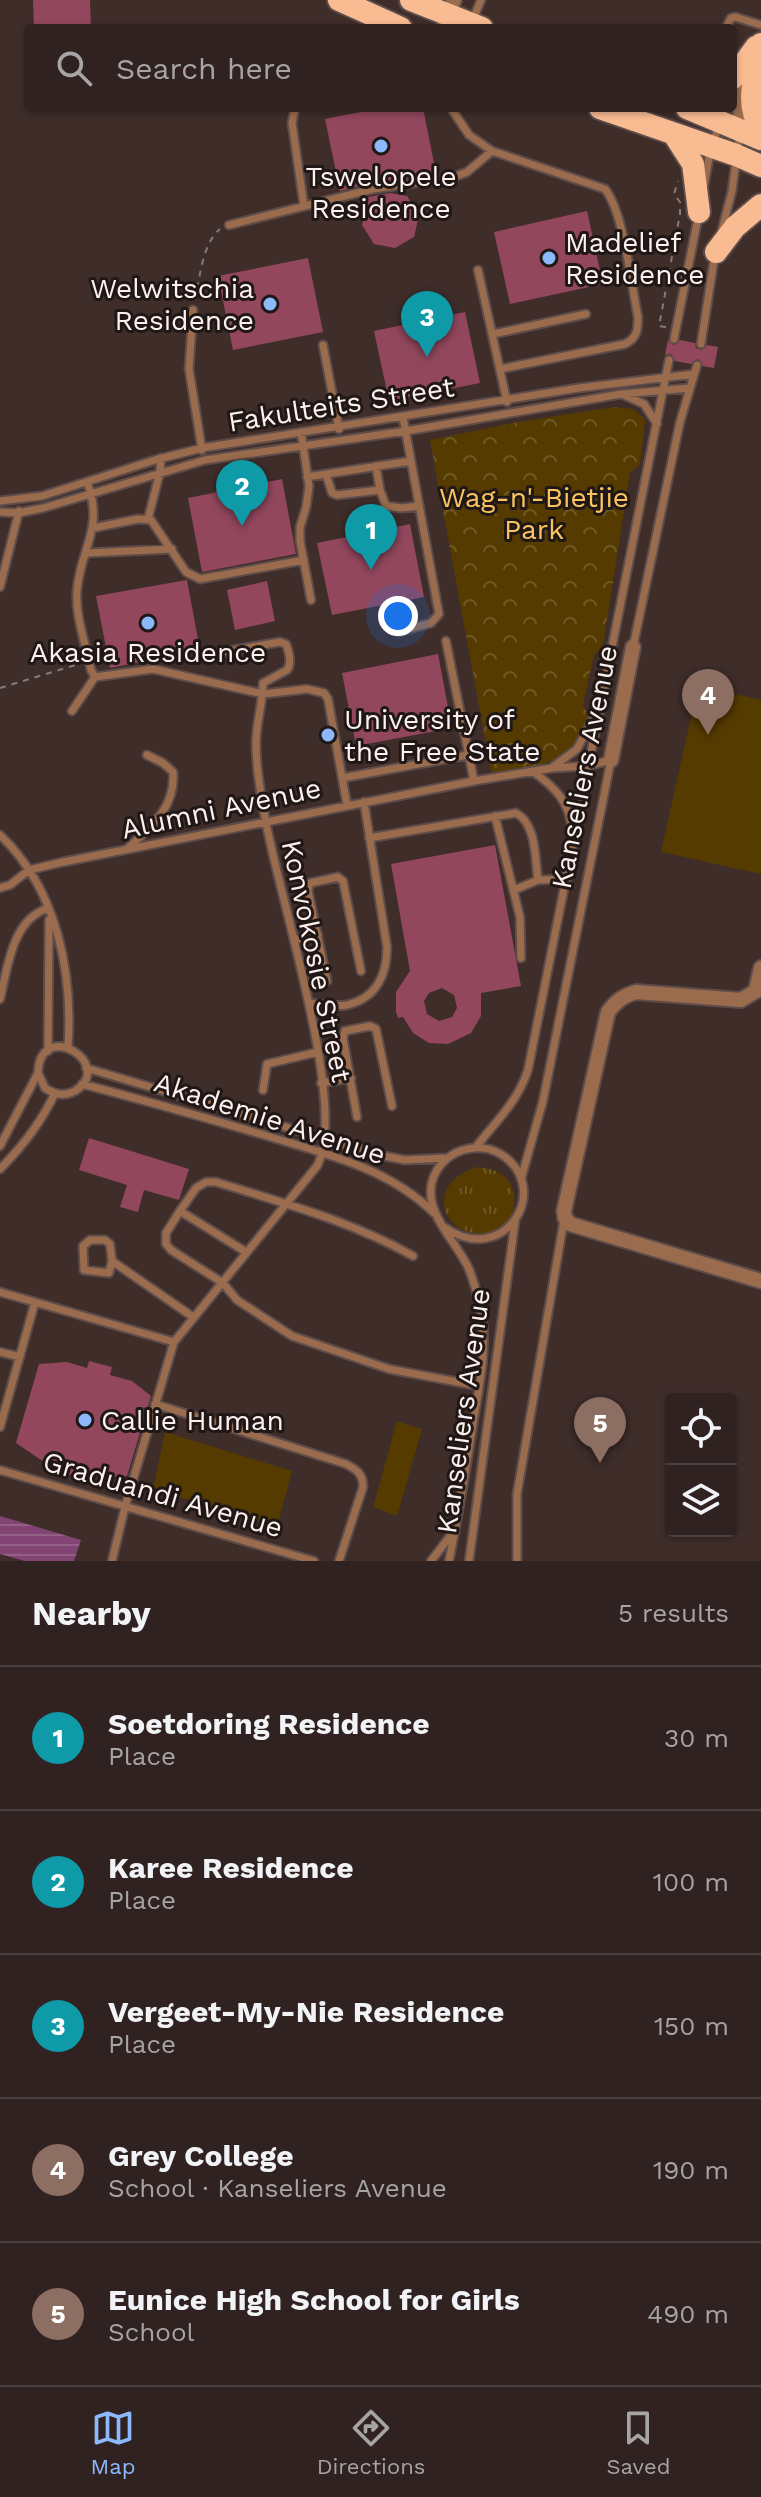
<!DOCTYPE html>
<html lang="en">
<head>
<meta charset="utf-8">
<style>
  :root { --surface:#2f2220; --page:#3b2f2d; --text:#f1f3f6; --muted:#a7a4a5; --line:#4a3f3e; --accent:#8db9fc }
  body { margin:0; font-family:"Work Sans",sans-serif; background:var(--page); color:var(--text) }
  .controls { position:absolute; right:24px; bottom:24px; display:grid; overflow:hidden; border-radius:8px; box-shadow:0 2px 6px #0004 }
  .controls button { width:72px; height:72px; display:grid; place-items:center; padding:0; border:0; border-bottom:2px solid var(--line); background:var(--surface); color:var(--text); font:40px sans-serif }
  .you { position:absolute; left:398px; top:616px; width:28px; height:28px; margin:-20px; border:6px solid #fff; border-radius:50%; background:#1a73e8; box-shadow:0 0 0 12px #1a73e833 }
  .badge { display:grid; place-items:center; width:52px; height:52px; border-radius:50%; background:var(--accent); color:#fff; font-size:26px; font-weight:700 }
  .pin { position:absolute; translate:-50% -66px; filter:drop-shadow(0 2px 4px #0008) }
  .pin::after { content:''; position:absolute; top:42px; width:28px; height:24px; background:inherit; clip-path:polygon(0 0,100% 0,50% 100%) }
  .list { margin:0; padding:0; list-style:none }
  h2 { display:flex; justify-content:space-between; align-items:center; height:104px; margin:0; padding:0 32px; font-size:34px }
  h2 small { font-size:26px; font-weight:400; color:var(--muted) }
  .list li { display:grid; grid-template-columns:52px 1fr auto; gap:24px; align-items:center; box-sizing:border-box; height:144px; padding:0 32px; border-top:2px solid var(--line) }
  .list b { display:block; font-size:30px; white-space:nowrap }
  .list p { margin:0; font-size:26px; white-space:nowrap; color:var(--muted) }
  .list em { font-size:26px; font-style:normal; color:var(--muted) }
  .icon { flex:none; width:44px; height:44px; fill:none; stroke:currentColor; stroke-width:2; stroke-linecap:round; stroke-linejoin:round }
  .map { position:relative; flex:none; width:761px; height:1561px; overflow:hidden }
  .search { position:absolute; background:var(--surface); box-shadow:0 2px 6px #0004; left:24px; right:24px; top:24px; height:88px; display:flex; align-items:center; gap:20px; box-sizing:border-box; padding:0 28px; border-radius:8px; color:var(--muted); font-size:30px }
  .sheet { height:824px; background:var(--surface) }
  nav { display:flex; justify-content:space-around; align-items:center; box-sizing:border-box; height:112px; border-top:2px solid var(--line); background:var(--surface); font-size:22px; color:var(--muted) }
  nav a { display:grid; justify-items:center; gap:4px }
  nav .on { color:var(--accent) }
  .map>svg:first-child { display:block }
  .grass { fill:url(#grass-tufts) }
  .park { fill:url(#park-crowns) }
  .pitch { fill:#553b00 }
  .water { fill:url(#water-rules) }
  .building { fill:#92475d; fill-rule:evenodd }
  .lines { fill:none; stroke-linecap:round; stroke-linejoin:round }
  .service-casing { stroke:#5d4c49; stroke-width:11 }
  .minor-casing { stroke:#5d4c49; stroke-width:18 }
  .trunk-casing { stroke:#5d4c49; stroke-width:26 }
  .path { stroke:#897977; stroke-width:2; stroke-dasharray:6 6; stroke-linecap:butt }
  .service { stroke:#9a6c4d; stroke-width:7 }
  .minor { stroke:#9a6c4d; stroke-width:14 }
  .trunk { stroke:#f8bb92; stroke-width:22 }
  .poi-dot { fill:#8db9fc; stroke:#201816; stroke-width:3 }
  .labels { text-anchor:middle; stroke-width:6; stroke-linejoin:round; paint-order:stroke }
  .poi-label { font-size:28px; fill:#fdf0ee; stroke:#201816; text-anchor:start }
  .street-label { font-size:28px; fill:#fdf0ee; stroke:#201816 }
  .park-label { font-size:28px; fill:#fbc45e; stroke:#201816 }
</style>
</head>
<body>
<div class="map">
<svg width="761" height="1561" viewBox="0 0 761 1561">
  <defs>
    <pattern id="grass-tufts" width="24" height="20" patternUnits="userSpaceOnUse" patternTransform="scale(2)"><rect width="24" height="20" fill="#553b00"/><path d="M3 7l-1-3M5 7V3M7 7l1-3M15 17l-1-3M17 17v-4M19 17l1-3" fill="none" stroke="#6e5826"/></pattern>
    <pattern id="park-crowns" width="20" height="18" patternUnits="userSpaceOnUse" patternTransform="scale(2)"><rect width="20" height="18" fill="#553b00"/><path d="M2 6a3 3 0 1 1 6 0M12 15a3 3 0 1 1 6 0" fill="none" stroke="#6e5826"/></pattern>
    <pattern id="water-rules" width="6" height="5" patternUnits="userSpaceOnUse" patternTransform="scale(2)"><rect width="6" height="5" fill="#824573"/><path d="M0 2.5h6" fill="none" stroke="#956087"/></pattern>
  </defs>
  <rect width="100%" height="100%" fill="#3f2d2a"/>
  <path class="grass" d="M477,1167C513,1170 519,1191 511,1223C455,1260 411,1188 477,1167Z"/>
  <path class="park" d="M614,407L633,409L644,418L645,422L640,464L630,473L603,645L594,655L584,699L583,706C590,715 587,720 583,730C570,766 526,767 494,774L491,771L430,440L518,422Z"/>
  <path class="pitch" d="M698,686L761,700V874L661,852Z
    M397,1421L422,1429L397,1516L373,1507Z
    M165,1432L292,1471L277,1527L153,1489Z"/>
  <path class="water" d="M0,1516L81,1540L74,1561H25L0,1554Z"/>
  <path class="building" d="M33,0H90L91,28H34Z
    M381,108H423L436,173L372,183L340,191L325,119Z
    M391,193L407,196L419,215L414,237L395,248L374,244L362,225L368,197Z
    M587,211L603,284L510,304L494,232Z
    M308,258L323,332L233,350L218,276Z
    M465,312L480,383L389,401L374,331Z
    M668,340L674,345L680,340L695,343L696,348L701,350L707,345L718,347L714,368L703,366L698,359L691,364L675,361L671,354L665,355Z
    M282,479L296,554L202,572L188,498Z
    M410,524L424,597L332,615L317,543Z
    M187,580L200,650L110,668L96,596Z
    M267,581L275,621L235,630L227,590Z
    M438,654L452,728L356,746L342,673Z
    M495,845L521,986L481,993V1016L471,1033L448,1044L429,1043L413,1033L403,1017L398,1018L396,1012V992L410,971L391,864ZM442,988L454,995L457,1008L452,1017L439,1021L427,1014L424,1001L429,993Z
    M89,1138L189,1169L179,1200L144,1190L138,1212L120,1207L127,1185L79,1170Z
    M89,1361L112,1367L110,1375L132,1381L151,1396L127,1476L103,1477L81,1471L79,1477L55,1471L56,1464L41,1460L16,1443L39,1364L67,1362L87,1368Z"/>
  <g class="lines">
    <g class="service-casing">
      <path id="service" d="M472,22L481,0
        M726,28L731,18L735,17L761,25
        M295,108L292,123L304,206
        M451,108L469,135L492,151L605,189C624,213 631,284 638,317C638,330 637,338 625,344L500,369
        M704,185L711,147L720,124
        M229,225L373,189L454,177L467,172L492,151
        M722,230L732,191L740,132
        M478,270L507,402
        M193,310L189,369L202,450
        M493,334L586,314
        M674,339L699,213
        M701,344L715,254
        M323,345L339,429
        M624,395L644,404L657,424
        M301,432L309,486L306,508L300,527V541L311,600
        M376,466L380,490L386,506L402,508L419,506
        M326,474L332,493L337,495L380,490
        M307,477L411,461
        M87,482C105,529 80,548 77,591C75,616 86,645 91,670L95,677L153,669L263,694L307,689L324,693L328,699L347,805
        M0,501L42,496L155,460L202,448L579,388L694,374
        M0,512L18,513L43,508L205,460L406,431L621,394L690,388
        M148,519L160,472L161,458
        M93,528L138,519L151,520L186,572L200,579L304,560
        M87,553L172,549
        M0,587L19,511
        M398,632L431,623L439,614L403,417
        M446,641L474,781
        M633,647L680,422L697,365
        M72,711L95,677
        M554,766L577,749L597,711
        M532,771C555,787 571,803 572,832
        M342,778L468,755
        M495,816L520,917L521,958
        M0,835C57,889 73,972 68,1047
        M369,838L516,813C537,824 535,860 538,880
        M127,849C151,827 176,807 173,772L163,763L147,755
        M0,888L10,885L29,870L63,862L474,781L552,768L587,766L611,760L543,1101L521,1179
        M514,890L538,880L567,879
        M294,940L318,935
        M327,981L308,891L310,883L338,877L343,881L361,971
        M0,999C8,966 12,920 48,908
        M309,1003C321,1004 336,1007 347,1005C377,998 387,974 387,947L364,802
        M48,1051L49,920
        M86,1068L384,1156L405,1160L447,1158
        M321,1083L351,1078
        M82,1084C143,1100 203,1117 264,1135C325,1154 387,1167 434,1213
        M263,1090L267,1064L318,1052
        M357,1117L343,1038L345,1031L370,1026L376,1029L392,1106
        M0,1146L38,1073C40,1017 117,1064 75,1091C64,1097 54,1094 45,1088L38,1073
        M476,1147C496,1121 517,1103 528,1070L669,360
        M0,1169C21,1148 42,1121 55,1093
        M180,1211L246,1252
        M444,1227C502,1268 552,1193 505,1157C479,1137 440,1151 432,1182C424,1214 457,1242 469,1269C474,1282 478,1296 481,1310C488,1348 479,1387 473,1424C466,1470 458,1516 449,1561
        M90,1240H105L110,1244L112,1261L109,1273L84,1270L83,1246Z
        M413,1256C351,1221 283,1203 216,1182H206L196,1188L180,1211L166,1233V1244L171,1250L223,1283L237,1300L292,1336L389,1369L479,1386
        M112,1261L193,1317
        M0,1292L174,1342
        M0,1352L20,1357
        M155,1404L346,1464C357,1470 363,1474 363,1487L339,1561
        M0,1427L35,1302
        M0,1470L314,1561
        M112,1561L125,1507L174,1342L317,1166C349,1109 278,893 266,822C261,797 256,769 256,743C256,723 263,703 263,683L287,670C292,664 289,651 286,644L280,642L217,653
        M431,1561L454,1531
        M469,1561L515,1222
        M517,1561V1494L564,1220"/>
    </g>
    <g class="minor-casing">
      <path id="minor" d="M443,28L454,0
        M739,85L741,130
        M733,96L744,73
        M611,760L633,647
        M761,988L741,1000L636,992C623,996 616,1001 608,1012L564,1211L565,1218L570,1224L761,1281
        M756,990L761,968"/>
    </g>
    <g class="trunk-casing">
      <path id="trunk" d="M339,0L401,28
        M411,0L482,28
        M761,44C757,69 743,105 761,127
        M733,78L756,47
        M600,108L736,155L761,166
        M687,108L761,139
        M675,136L693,164L699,212
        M716,252L735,227L761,205"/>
    </g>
    <path class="path" d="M195,300C200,278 202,244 220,229
      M666,327L659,326L680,214V202L674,194L678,181
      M0,688L79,664"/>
    <use href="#service" class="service"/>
    <use href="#minor" class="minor"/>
    <use href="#trunk" class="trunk"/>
  </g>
  <g class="poi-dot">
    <circle cx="381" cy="146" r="8"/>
    <circle cx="549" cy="258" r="8"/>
    <circle cx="270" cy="304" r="8"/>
    <circle cx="148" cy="623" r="8"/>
    <circle cx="328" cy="735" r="8"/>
    <circle cx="85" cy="1420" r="8"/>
  </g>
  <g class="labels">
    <g class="poi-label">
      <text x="381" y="186" text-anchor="middle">Tswelopele<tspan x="381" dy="32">Residence</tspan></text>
      <text x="565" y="252">Madelief<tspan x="565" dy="32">Residence</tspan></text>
      <text x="254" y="298" text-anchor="end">Welwitschia<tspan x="254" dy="32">Residence</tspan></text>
      <text x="148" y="662" text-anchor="middle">Akasia Residence</text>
      <text x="344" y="729">University of<tspan x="344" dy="32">the Free State</tspan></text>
      <text x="101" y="1430">Callie Human</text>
    </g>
    <g class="street-label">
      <text transform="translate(341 404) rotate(-9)" y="10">Fakulteits Street</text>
      <text transform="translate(584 767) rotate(-79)" y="10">Kanseliers Avenue</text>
      <text transform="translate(221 808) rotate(-12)" y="10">Alumni Avenue</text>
      <text transform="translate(317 961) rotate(78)" y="10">Konvokosie Street</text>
      <text transform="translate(270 1118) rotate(18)" y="10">Akademie Avenue</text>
      <text transform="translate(463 1411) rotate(-82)" y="10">Kanseliers Avenue</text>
      <text transform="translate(163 1494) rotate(16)" y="10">Graduandi Avenue</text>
    </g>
    <g class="park-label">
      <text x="534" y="507">Wag-n'-Bietjie<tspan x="534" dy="32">Park</tspan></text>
    </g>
  </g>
</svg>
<div class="controls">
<button><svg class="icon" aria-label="locate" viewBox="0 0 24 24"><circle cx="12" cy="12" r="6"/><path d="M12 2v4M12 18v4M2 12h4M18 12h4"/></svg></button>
<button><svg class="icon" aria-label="layers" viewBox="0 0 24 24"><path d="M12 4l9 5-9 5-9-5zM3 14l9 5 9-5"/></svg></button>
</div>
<div class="you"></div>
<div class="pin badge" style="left:371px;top:570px;background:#0f9aa8">1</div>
<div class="pin badge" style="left:242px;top:526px;background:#0f9aa8">2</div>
<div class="pin badge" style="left:427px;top:357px;background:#0f9aa8">3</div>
<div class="pin badge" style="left:708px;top:735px;background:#8d6e63">4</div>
<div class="pin badge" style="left:600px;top:1463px;background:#8d6e63">5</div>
<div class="search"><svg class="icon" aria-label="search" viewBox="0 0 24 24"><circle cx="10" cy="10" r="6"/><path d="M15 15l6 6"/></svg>Search here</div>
</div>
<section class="sheet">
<h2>Nearby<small>5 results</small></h2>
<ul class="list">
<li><span class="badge" style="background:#0f9aa8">1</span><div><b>Soetdoring Residence</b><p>Place</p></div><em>30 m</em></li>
<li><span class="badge" style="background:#0f9aa8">2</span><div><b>Karee Residence</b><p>Place</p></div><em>100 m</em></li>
<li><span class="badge" style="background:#0f9aa8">3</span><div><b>Vergeet-My-Nie Residence</b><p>Place</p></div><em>150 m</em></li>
<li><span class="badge" style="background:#8d6e63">4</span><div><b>Grey College</b><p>School · Kanseliers Avenue</p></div><em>190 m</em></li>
<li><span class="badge" style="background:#8d6e63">5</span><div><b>Eunice High School for Girls</b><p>School</p></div><em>490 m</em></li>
</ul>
</section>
<nav>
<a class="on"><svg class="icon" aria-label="map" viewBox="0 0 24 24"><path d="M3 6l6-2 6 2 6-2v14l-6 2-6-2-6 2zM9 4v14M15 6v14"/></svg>Map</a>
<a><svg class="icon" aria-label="directions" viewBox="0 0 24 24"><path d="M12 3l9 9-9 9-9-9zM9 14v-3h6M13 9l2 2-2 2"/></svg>Directions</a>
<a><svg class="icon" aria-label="saved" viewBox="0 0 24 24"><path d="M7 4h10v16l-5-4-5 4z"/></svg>Saved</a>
</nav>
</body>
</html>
